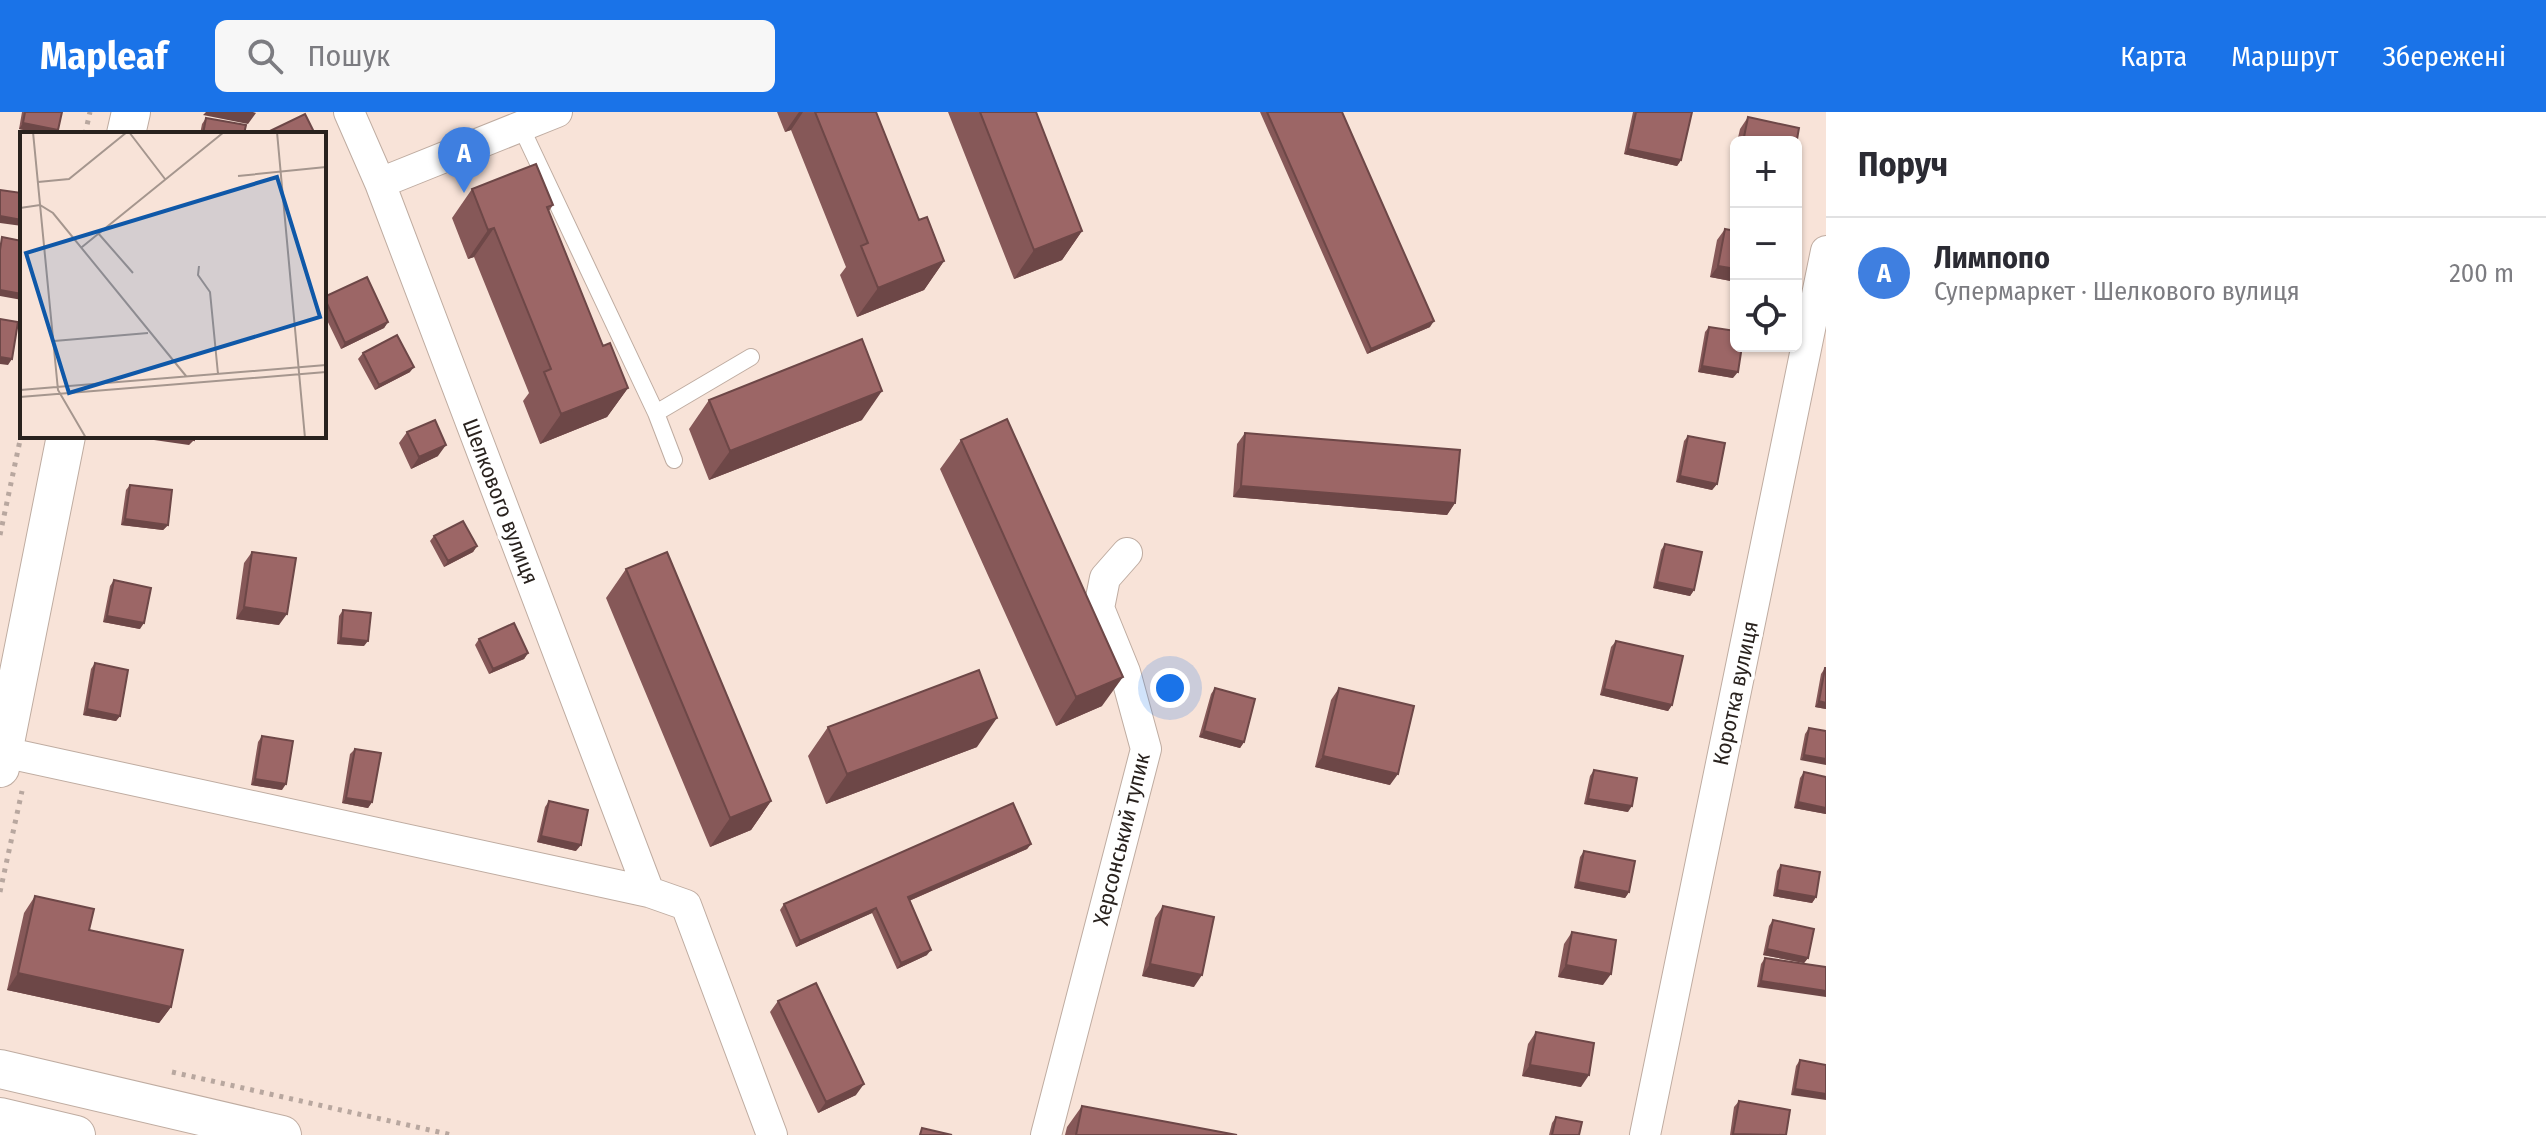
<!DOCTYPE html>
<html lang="uk">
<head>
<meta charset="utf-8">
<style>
  :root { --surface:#fff; --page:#f7f7f7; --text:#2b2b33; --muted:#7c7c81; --line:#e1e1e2; --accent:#1a73e8 }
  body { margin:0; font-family:"Fira Sans Condensed",sans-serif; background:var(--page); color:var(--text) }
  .controls { position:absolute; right:24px; top:24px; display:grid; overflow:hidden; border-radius:12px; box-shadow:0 2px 6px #0004 }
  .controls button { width:72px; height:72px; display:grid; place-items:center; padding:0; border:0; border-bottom:2px solid var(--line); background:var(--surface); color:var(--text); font:40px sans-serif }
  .you { position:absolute; left:1170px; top:576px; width:28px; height:28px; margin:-20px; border:6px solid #fff; border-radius:50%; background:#1a73e8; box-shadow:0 0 0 12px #1a73e833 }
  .badge { display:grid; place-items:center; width:52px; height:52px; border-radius:50%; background:var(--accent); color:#fff; font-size:26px; font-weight:700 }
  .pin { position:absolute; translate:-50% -66px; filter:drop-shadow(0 2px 4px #0008) }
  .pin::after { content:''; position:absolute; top:42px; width:28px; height:24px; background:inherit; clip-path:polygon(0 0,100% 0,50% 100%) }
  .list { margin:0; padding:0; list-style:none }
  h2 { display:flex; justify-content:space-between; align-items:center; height:104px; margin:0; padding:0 32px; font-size:34px }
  h2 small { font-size:26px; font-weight:400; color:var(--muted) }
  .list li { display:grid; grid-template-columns:52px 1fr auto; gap:24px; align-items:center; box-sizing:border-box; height:112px; padding:0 32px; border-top:2px solid var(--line) }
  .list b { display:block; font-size:30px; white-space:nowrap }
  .list p { margin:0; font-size:26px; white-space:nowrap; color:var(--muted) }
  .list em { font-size:26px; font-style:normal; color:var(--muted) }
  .icon { flex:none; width:44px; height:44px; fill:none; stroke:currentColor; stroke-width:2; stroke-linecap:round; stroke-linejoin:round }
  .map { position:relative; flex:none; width:1826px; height:1023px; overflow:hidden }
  header { display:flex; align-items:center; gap:48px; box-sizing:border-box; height:112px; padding:0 40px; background:var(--accent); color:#fff }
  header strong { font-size:38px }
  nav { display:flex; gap:44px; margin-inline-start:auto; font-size:28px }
  .search { width:560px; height:72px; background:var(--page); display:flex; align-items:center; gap:20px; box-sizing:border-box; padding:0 28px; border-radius:12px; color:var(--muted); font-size:30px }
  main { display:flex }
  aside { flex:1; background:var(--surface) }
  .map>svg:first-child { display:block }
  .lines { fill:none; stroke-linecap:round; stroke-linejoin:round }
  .service-casing { stroke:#bfaca1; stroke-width:18 }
  .minor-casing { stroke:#bfaca1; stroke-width:32 }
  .tertiary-casing { stroke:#bfaca1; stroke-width:40 }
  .path { stroke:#b8a79f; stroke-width:5; stroke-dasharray:4 6; stroke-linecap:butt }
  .service { stroke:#fff; stroke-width:16 }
  .minor { stroke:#fff; stroke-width:30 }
  .tertiary { stroke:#fff; stroke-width:38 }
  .wall { fill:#865858 }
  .shaded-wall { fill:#6d4747 }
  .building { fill:#9c6666; stroke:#6d4747; stroke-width:2 }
  .labels { text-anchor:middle; stroke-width:7; stroke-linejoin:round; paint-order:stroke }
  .street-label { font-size:22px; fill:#29221e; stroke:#fff }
  .inset-road { fill:none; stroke:#a5968e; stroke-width:2 }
  .view { fill:#0f58a8; fill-opacity:0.15; stroke:#0f58a8; stroke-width:4 }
  .inset-edge { fill:none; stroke:#29221e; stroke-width:4 }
</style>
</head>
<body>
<header>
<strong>Mapleaf</strong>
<div class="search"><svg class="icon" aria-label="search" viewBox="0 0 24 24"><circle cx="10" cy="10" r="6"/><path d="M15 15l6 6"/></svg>Пошук</div>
<nav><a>Карта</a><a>Маршрут</a><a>Збережені</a></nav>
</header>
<main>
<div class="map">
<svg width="1826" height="1023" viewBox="0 0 1826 1023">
  <rect width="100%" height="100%" fill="#f8e3d8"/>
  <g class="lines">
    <g class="service-casing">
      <path id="service" d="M521,15L656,301L674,348
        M656,301L751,245"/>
    </g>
    <g class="minor-casing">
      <path id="minor" d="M349,0L380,71L649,780L686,793L772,1023
        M380,71L557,0
        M3,640L649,780
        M1046,1023L1146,637L1125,560L1099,496L1105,466L1127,441
        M1645,1023L1826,139"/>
    </g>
    <g class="tertiary-casing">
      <path id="tertiary" d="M126,22L131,0
        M0,656L66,324
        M0,957L282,1023
        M0,1005L76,1023"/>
    </g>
    <path class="path" d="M85,22L90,0
      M0,423L22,319
      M0,780L22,679
      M172,960L452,1023"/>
    <use href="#service" class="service"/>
    <use href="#minor" class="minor"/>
    <use href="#tertiary" class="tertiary"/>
  </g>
  <path class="wall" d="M22,0H62L58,18L55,22H43L19,17Z
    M777,0H876L919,108L944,149L924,178L857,205L840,163L846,155L791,18L785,20Z
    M948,0H1036L1082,119L1062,148L1014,167Z
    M1260,0H1342L1430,215L1367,242Z
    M1633,0H1692L1681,48L1677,54L1624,42Z
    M1748,5L1796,30H1737L1740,17Z
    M206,6L244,22H200L202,12Z
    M1736,36V65L1730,64Z
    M472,77L553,93L549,99L603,234L628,276L607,305L540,332L523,289L529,281L474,145L468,147L452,106Z
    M1725,117L1736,170L1710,165L1717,128Z
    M324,185L388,210L384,216L341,237L324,202Z
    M1709,215L1733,266L1698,260L1705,220Z
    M363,241L410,260L375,278L358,247Z
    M709,288L862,308L709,368L689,317Z
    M407,320L438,344L411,357L399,331Z
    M1245,321L1455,391L1447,403L1233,385L1237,332Z
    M1688,324L1717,372L1712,378L1676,370L1684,329Z
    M961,328L1102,594L1056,614L940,357Z
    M130,373L168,413L163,418L121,413L126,378Z
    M434,424L477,434L473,440L444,455L430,429Z
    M1665,432L1694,478L1690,484L1653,476L1661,438Z
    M252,440L279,513L236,507L244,451Z
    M626,457L771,689L751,718L710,735L606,486Z
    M114,468L140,517L103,510L110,474Z
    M343,498L364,534L337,532L339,504Z
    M479,527L528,541L524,547L489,562L475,533Z
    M1616,529L1672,593L1668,599L1600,583L1611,535Z
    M95,551L120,604L116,609L83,603L91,557Z
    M1825,556L1826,597L1815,595L1821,562Z
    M1215,576L1244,630L1240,636L1199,625L1211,582Z
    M1339,576L1390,673L1315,655L1331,588Z
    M828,615L977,635L826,692L808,644Z
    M1809,616L1826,619L1800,648L1805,622Z
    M262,624L282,678L251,673L258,630Z
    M355,637L372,690L368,696L342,691L350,642Z
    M1594,658L1628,700L1584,692L1590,664Z
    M1804,660L1826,665V702L1794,696L1800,666Z
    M549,689L576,739L537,730L545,695Z
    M1031,732L1027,737L909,789L927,843L897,857L872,801L796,835L780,798L784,792Z
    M1584,739L1629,780L1625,786L1574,776L1580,745Z
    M1781,753L1816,785L1812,791L1773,784L1777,759Z
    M35,784L89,818L171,895L159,911L7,878L24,801Z
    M1163,794L1194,875L1142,864L1155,806Z
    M1773,808L1808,846L1804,851L1763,843L1769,814Z
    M1572,820L1603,873L1558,865L1564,832Z
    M1765,846L1826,855L1757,875L1761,852Z
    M778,889L856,983L818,1001L770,900Z
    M1536,920L1581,975L1522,964L1528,932Z
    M1800,948L1826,953L1791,983L1796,954Z
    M1739,989L1786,1023H1730L1734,995Z
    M1082,994L1237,1023H1065L1067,1015Z
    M1556,1005L1579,1023H1549L1552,1011Z"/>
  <path class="shaded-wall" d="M206,0H253L256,1L248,12L203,3Z
    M799,0H803L791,18L785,20Z
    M23,11L58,18L55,22H43L19,17Z
    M1628,37L1681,48L1677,54L1624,42Z
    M1736,56V65L1730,64Z
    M0,104L22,108V114L0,111Z
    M494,116L474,145L468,147L488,118Z
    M1082,119L1062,148L1014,167L1034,138Z
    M944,149L924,178L857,205L878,176Z
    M1718,154L1736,157V170L1710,165Z
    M0,178L22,182V188L0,184Z
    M1434,209L1430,215L1367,242L1371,237Z
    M388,210L384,216L341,237L345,231Z
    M0,245L12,247L8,253L0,252Z
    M1702,254L1738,260L1733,266L1698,260Z
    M414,255L410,260L375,278L379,273Z
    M628,276L607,305L540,332L561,302Z
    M882,279L862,308L709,368L730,339Z
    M141,324H169L194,328L189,333L140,326Z
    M446,333L438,344L411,357L419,345Z
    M1680,364L1717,372L1712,378L1676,370Z
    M1241,374L1455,391L1447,403L1233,385Z
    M125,407L168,413L163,418L121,413Z
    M477,434L473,440L444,455L448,449Z
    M1657,470L1694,478L1690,484L1653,476Z
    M244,495L287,502L279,513L236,507Z
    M107,504L144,511L140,517L103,510Z
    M341,526L368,529L364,534L337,532Z
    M528,541L524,547L489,562L493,557Z
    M1123,565L1102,594L1056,614L1076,585Z
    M1604,577L1672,593L1668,599L1600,583Z
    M1819,589L1826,591V597L1815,595Z
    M87,597L120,604L116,609L83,603Z
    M997,606L977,635L826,692L847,662Z
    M1204,619L1244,630L1240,636L1199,625Z
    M1804,643L1826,647V653L1800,648Z
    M1323,644L1398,662L1390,673L1315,655Z
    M255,667L286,672L282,678L251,673Z
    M346,686L372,690L368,696L342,691Z
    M1588,687L1632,694L1628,700L1584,692Z
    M771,689L751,718L710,735L730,706Z
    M1798,690L1826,696V702L1794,696Z
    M541,724L581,733L576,739L537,730Z
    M1031,732L1027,737L904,791L908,785Z
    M1578,770L1629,780L1625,786L1574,776Z
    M1777,778L1816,785L1812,791L1773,784Z
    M876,796L872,801L796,835L800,829Z
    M1767,837L1808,846L1804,851L1763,843Z
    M931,838L927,843L897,857L901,851Z
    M1150,852L1202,863L1194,875L1142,864Z
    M1566,853L1611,862L1603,873L1558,865Z
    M18,861L171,895L159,911L7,878Z
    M1761,869L1826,879V885L1757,875Z
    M1530,953L1589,963L1581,975L1522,964Z
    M864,972L856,983L818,1001L826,990Z
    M1795,977L1826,982V988L1791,983Z"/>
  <path class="building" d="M25,0H62L58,18L23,11Z
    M815,0H876L919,108L927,105L944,149L878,176L861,134L868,131Z
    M980,0H1036L1082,119L1034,138Z
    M1267,0H1342L1434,209L1371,237Z
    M1636,0H1692L1681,48L1628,37Z
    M305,2L315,22H268V20Z
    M1748,5L1799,16L1796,33V30H1743Z
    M206,6L246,13L244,22H203Z
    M536,52L553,93L547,95L603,234L610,231L628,276L561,302L544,260L551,257L494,116L488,118L472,77Z
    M0,78L22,81V108L0,104Z
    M1725,117L1736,119V157L1718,154Z
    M2,125L22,129V182L0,178V138Z
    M367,165L388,210L345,231L324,185Z
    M0,207L18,210L12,247L0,245Z
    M1709,215L1736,219V234H1742L1738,260L1702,254Z
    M397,223L414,255L379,273L363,241Z
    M862,227L882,279L730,339L709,288Z
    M1007,307L1123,565L1076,585L961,328Z
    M435,308L446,333L419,345L407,320Z
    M1245,321L1460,338L1455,391L1241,374Z
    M169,324H194V328Z
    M1688,324L1725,331L1717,372L1680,364Z
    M130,373L172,378L168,413L125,407Z
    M463,409L477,434L448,449L434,424Z
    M1665,432L1702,440L1694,478L1657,470Z
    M252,440L296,446L287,502L244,495Z
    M667,440L771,689L730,706L626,457Z
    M114,468L151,476L144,511L107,504Z
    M343,498L371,501L368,529L341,526Z
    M514,511L528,541L493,557L479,527Z
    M1616,529L1683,544L1672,593L1604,577Z
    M95,551L128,558L120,604L87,597Z
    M1825,556H1826V591L1819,589Z
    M979,558L997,606L847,662L828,615Z
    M1215,576L1255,587L1244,630L1204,619Z
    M1339,576L1414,594L1398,662L1323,644Z
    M1809,616L1826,619V647L1804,643Z
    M262,624L293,629L286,672L255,667Z
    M355,637L381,641L372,690L346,686Z
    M1594,658L1637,666L1632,694L1588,687Z
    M1804,660L1826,665V696L1798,690Z
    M549,689L588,698L581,733L541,724Z
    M1013,691L1031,732L908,785L931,838L901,851L876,796L800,829L784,792Z
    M1584,739L1635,749L1629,780L1578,770Z
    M1781,753L1820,760L1816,785L1777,778Z
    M35,784L94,797L89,818L183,838L171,895L18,861Z
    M1163,794L1214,805L1202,863L1150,852Z
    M1773,808L1814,817L1808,846L1767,837Z
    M1572,820L1616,828L1611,862L1566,853Z
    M1765,846L1826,855V879L1761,869Z
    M816,871L864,972L826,990L778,889Z
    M1536,920L1594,931L1589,963L1530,953Z
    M1800,948L1826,953V982L1795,977Z
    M1739,989L1790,998L1786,1023L1733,1022Z
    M1082,994L1237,1023H1076Z
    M1556,1005L1582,1010L1579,1023H1552Z
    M922,1016L952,1023H920Z"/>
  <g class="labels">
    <g class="street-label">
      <text transform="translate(501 389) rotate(69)" y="8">Шелкового вулиця</text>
      <text transform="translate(1735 581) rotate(-78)" y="8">Коротка вулиця</text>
      <text transform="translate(1121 727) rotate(-76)" y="8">Херсонський тупик</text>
    </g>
  </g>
  <g transform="translate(20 20)">
    <rect width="306" height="306" fill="#f8e3d8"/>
    <path class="inset-road" d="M13,0L38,258L66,306M109,0L145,47M257,0L285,306M218,44L306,35M18,50L49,47L107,0M0,76L20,73L33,81L166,244M78,101L113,141M62,115L204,0M179,134L178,143L190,160L198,242M34,209L128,201M0,258L306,233M0,265L306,240"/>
    <path class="view" d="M257,45L300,185L49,261L6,121Z"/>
    <rect width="306" height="306" class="inset-edge"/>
  </g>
</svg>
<div class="controls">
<button>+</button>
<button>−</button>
<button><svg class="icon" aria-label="locate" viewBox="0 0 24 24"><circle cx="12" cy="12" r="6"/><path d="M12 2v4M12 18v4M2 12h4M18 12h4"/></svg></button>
</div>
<div class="you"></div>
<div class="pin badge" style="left:464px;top:81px;background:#3f7fe0">A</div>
</div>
<aside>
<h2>Поруч<small></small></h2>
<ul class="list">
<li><span class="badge" style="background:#3f7fe0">A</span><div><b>Лимпопо</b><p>Супермаркет · Шелкового вулиця</p></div><em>200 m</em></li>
</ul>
</aside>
</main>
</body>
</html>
